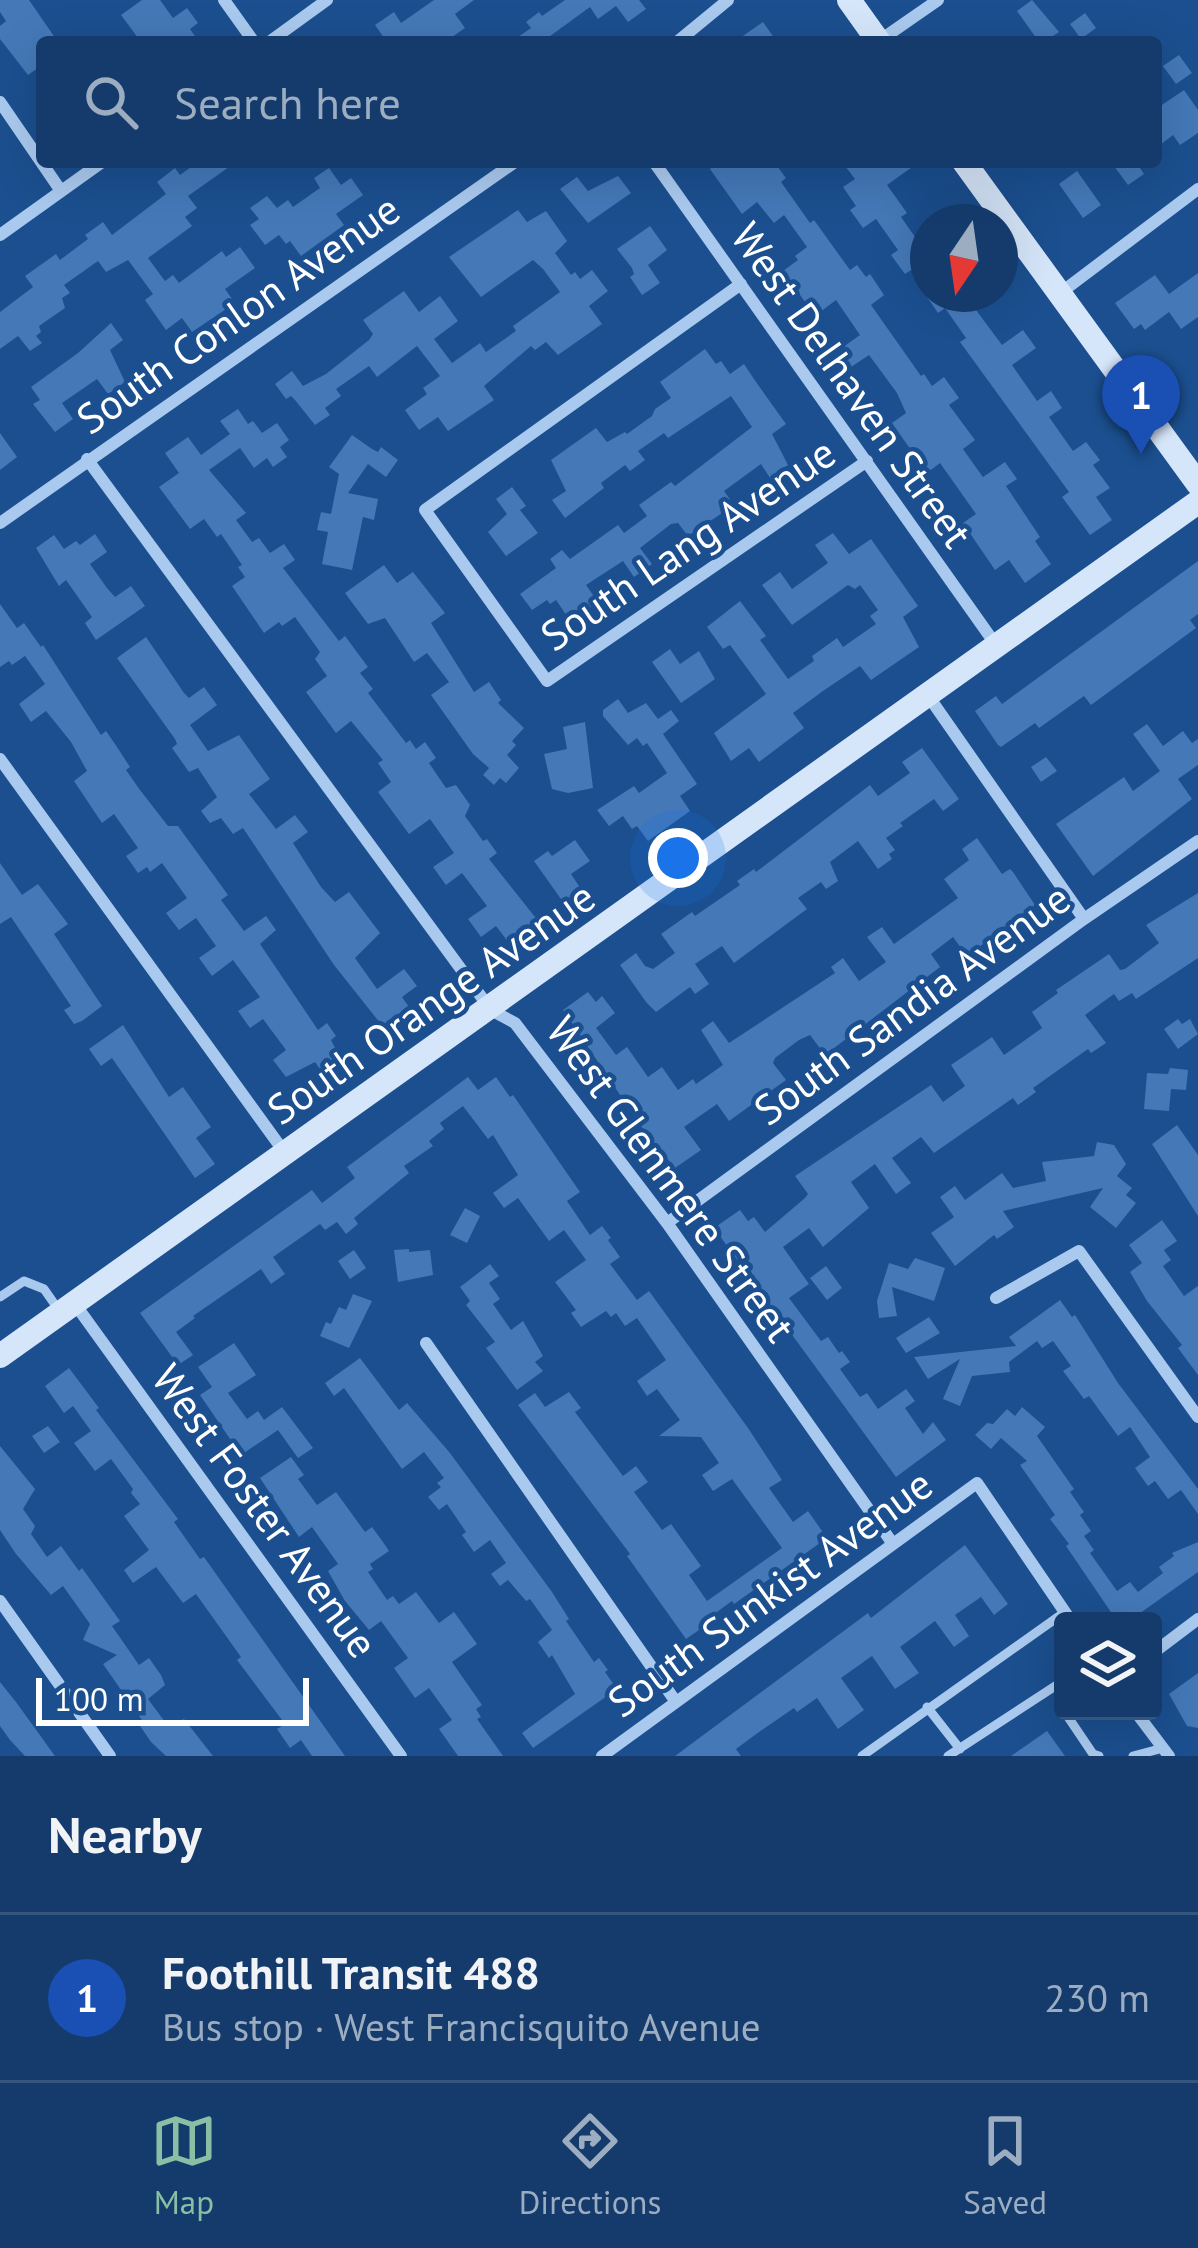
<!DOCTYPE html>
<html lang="en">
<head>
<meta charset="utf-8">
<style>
  :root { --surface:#143b6b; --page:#214673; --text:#f1f3f6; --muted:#9dadc1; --line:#33557e; --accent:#8abfa5 }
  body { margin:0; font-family:"PT Sans",sans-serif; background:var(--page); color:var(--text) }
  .controls { position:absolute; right:36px; bottom:36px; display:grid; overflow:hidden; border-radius:12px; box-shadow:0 12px 48px #0002 }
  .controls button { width:108px; height:108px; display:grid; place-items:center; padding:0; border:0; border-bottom:3px solid var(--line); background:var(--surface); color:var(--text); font:60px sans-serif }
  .compass { position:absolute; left:910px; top:204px; width:108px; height:108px; border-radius:50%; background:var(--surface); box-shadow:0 12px 48px #0002; rotate:193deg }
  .scale { position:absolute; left:36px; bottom:30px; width:273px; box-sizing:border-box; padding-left:12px; border:6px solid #fff; border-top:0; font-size:33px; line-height:42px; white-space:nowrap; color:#fff; -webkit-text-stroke:9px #1b4f8f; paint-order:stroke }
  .you { position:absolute; left:678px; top:858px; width:42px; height:42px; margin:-30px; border:9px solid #fff; border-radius:50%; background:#1a73e8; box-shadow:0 0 0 18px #1a73e833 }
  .badge { display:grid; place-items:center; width:78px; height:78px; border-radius:50%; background:var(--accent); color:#fff; font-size:39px; font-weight:700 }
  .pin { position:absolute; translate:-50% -99px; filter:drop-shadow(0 3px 6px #0008) }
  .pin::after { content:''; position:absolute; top:63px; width:42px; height:36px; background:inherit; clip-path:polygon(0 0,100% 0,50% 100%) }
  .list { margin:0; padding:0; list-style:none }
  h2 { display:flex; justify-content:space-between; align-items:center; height:156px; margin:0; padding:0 48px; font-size:51px }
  h2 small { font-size:39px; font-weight:400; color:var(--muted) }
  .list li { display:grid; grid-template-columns:78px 1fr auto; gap:36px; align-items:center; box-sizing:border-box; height:168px; padding:0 48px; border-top:3px solid var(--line) }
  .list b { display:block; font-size:45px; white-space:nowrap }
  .list p { margin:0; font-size:39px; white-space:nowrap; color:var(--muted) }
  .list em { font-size:39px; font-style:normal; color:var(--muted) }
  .icon { flex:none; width:66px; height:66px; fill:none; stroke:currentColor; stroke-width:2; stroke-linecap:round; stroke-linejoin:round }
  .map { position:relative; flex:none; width:1198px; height:1756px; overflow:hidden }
  .search { position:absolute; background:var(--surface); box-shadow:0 12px 48px #0002; left:36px; right:36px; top:36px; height:132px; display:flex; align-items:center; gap:30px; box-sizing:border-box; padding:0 42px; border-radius:12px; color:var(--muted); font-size:45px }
  .sheet { height:324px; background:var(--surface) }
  nav { display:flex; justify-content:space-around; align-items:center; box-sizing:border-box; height:168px; border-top:3px solid var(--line); background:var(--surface); font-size:33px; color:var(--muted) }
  nav a { display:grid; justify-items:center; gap:6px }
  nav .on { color:var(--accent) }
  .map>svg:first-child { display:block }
  .building { fill:#4478b7 }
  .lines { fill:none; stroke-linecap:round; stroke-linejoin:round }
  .lane { stroke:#a9c9ee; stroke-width:9 }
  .street { stroke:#a9c9ee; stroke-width:12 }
  .secondary { stroke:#d6e6fa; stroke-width:24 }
  .labels { text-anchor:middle; stroke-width:9; stroke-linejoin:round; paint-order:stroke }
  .street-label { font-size:42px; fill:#fff; stroke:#1b4f8f }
</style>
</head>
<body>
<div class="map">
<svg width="1198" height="1756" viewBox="0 0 1198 1756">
  <rect width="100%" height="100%" fill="#1b4f8f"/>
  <path class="building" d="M0,0H29L58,42H42V65L28,75L0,39V26L6,21L0,12Z
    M142,0H160L173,18L187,8L198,23L190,29L199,42H141L121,15Z
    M434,0H474L455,14L465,28L445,42H387L375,25L394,12L401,23Z
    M565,0H639L646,9L628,22L616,6L598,19L590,7L542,42H511L531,28L526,22L539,12L542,16Z
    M1032,0L1059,32L1044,42H1039L1017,11Z
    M1085,13L1096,28L1081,39L1070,24Z
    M763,22L777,42H734Z
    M1179,55L1192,73L1176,84L1163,66Z
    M1184,90L1198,110V133L1180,145L1173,135L1156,148V109Z
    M198,162H236L188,196L197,208L185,217L192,226L148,258L165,281L173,275L179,283L222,251L226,257L240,247L255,268L225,289L235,303L192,332L182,318L166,330L145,300L153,294L128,260L106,272L98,261L64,285L70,293L62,298L65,308L39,326L41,332L36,336L42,343L30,351L18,336L0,349V312L33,287L25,276L56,254L60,260L88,239L85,235L103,222L112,235L166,194L157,182L175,168L180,175Z
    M719,162H774L786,178L781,182L810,223L814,220L850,270L857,265L866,277L870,274L884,295L871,305L921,376L924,374L932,386L944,377L959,398L949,405L975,440L963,449L975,466L983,477L1005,462L1017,479L1006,486L1040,537L1035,541L1051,564L1025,583L1009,560L995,570L963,523L976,514L940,463L927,473L892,423L906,413L897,393L869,355L851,367L839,350L860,335L836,300L815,316L783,271L798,260L795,256L807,247L784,215L774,223L757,202L742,214L710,169Z
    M842,162H919L887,185L907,213L901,217L920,244L928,238V287L914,268L905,274L891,255L898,250L876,219L863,228L850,210L856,206L843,187L855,179Z
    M1111,162H1136L1144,174L1128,185Z
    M329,168L341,185L351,178L363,195L336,214L344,225L301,256L290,241L286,244L279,235L265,245L250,225L259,219L250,208L267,196L277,208L288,200L293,207L320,188L314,178Z
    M1077,171L1101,205L1083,218L1059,184Z
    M618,176L631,193L588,223L560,189L577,177L588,191Z
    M518,210L527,222L546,211L567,241L555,253L571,275L575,272L580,279L592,270L608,291L589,306L602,324L558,355L546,342L535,350L531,346L484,386L494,400L448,431L438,417L419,430L405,410L427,394L423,388L440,376L417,346L377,377L369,366L336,389L341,396L325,408L330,415L315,425L295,400L291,396L286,399L275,384L292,371L303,386L326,374L369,340L373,334L363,320L404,291L419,312L440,296L458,321L434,339L452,363L480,343L486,352L516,331L513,326L560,292L543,269L533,260L481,297L449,257Z
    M650,226L667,250L648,265L660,283L642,295L630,277L634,274L632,268L617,249Z
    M1198,273V317L1181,329L1169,312L1145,330L1141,324L1134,329L1115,303L1155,275L1169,294Z
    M925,294H972L981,307L976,310L1002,345L1023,330L1036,348L1012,365L1037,401L1051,391L1062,408L1049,417L1073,451L1086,442L1100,460L1093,465L1110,488L1096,497L1112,520L1090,535L1062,497L1069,492L960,342L966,338L945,308L938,313Z
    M111,323L123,340L110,350L125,382L108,394L97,379L62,403L73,419L55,432L33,404L40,400L31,387L78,353Z
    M705,349L716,364L721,361L730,374L744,364L756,382L786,424L772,434L788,465L770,478L761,464L724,491L734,505L688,536L678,523L671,524L640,548L652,564L634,577L623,561L586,585L598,602L571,622L556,600L550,604L547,600L532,610L520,594L556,568L550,559L562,550L570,559L618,525L624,533L647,516L639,505L671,482L675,486L752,427L731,396L668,438L664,433L638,451L645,460L630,471L625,465L601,483L604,488L565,518L552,500L566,491L551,460L596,428L607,442L625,432L627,434L652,416L655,409L671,398L660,382Z
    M238,409L248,424L253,421L262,433L277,423L289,440L280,447L287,457L273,467L267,458L254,468L240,448L209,470L246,513L236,520L252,542L259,538L270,553L284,544L295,560L283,568L339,641L345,636L368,667L360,673L373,689L368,693L406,743L410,740L416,749L425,742L436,758L429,763L446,788L456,785L470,805L465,816L483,841L487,839L497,853L489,859L539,922L509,943L496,926L481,937L468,919L487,906L462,873L446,885L433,867L454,853L430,819L409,834L378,792L391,782L378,763L383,760L351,721L336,733L306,692L327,676L315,659L320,652L295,617L282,626L279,622L264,633L232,586L245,577L238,567L242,565L221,534L217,537L204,519L190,529L159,487L179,473L165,453L188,437L201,455L230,434L220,421Z
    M0,433L17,457L0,470Z
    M352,435L372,449L378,452L381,447L398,460L386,477L368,464L348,493L378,499L374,520L363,517L352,570L322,564L328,532L317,530L321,512L331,514L339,474L329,467Z
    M512,487L526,506L520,510L538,533L506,556L488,532L507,514L496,499Z
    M833,533L849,554L871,539L918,606L903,617L919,647L871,680L860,666L823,691L793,713L804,728L759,762L749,748L731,761L714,733L766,694L730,645L723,649L707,627L740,601L766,636L760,640L788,679L814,661L812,656L837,638L843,647L876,624L870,616L878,610L860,585L855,589L848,585L792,625L762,585L780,572L792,589L828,563L815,545Z
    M95,534L107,552L90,564L107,588L115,597L131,586L145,606L96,640L85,623L92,617L66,580L59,586L36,548L54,535L64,549L76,541L80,545Z
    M1198,561V614L1190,620L1196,628L1091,705L1084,696L1039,728L1035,723L1001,747L998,745L975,711L996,696L1002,704Z
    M384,565L397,583L413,572L445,613L431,623L474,692L489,682L501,700L498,703L524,728L512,741L516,745L507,755L519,768L506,783L500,778L494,785L483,775L489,768L473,754L431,695L449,682L427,653L414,662L385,618L368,624L345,593Z
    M0,604L17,628L24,623L41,647L43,645L101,735L106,731L117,747L130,767L126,770L140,790L168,826H178L228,895L221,900L244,931L266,916L276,930L260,944L318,1030L327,1023L336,1036L331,1040L343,1063L325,1076L315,1062L286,1077L273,1060L286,1050L263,1019L250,1028L238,1011L260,997L233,960L212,976L199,958L216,946L196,918L179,930L166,913L187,898L162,863L150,872L147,867L138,873L126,856L138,848L114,814L102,823L74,781L87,771L71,742L46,711L31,722L19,704L45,684L25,656L12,665L9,661L0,667Z
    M146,637L184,693L189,698L204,687L217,705L190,725L208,751L239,735L270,779L249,794L276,829L295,815L308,832L293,843L321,887L335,902L349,892L380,933L355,958L377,989L404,969L417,986L402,997L409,1007L397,1015L403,1024L386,1037L377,1025L380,1023L334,965L243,828L233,834L221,818L210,823L201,811L217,797L198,768L189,772L172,748L177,744L175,739L117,658Z
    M670,649L680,664L699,651L715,679L681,703L652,662Z
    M618,699L628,713L646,703L658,719L671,710L679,721L663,734L697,784L680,796L690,811L648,841L637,826L632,829L623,816L609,826L597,810L634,786L639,793L667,773L647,743L643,746L637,738L628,745L603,716V710Z
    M585,722L593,788L568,793L552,789L544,754L567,749L563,727Z
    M1147,724L1163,746L1183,731L1192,743L1198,739V765L1178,779L1192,799L1093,876L1056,824L1124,777L1133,791L1160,771L1133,734Z
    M922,748L959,799L943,811L934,799L900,823L903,826L886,838L895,850L889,854L892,859L878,869L858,841L830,862L838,881L826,889L821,882L798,898L807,909L734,963L722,946L695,964L709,984L695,994L690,987L656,1012L646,1002L620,965L636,953L645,966L653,969L675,953L661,934L692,912L695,916L740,885L737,881L754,869L756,872L870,785L878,796L910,773L902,762Z
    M1046,757L1057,771L1041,782L1031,767Z
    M977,838L1002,874L1010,869L1013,872L1035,905L967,956L953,937L931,954L940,967L825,1055L810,1035L799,1040L775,1058L773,1063L786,1080L729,1121L717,1104L684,1127L701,1150L675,1168L643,1129L563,1010L588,992L596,1002L602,996L615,1013L596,1028L616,1055L627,1047L648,1077L662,1067L678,1090L693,1079L696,1084L723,1065L701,1030L713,1021L729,1043L835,973L831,967L843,958L859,981L886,962L867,937L882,927L894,944L958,898L944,879L969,860L962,849Z
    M575,840L590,861L571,874L581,889L563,902L534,861L548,851L552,856Z
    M0,863L22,895L38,884L68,924L54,934L102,1006L82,1021L74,1024L64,1010L71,1006L11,917L0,924Z
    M1198,893V958L1136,999L1132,993L1119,1001L1114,994L1085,1015L1106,1043L1091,1053L1088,1049L1033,1088L1036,1092L1018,1105L1013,1098L934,1153L921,1137L892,1158L911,1183L896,1194L875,1164L851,1182L869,1208L823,1247L809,1228L783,1247L809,1284L789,1298L821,1341L828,1337L839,1353L842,1351L850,1362L840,1369L860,1397L867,1393L878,1409L906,1389L915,1401L905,1408L923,1434L933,1422L946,1440L896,1477L714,1228L740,1210L748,1221L754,1217L765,1232L805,1198L808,1194L795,1176L931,1085L943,1102L965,1086L951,1065L992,1037L1004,1055L1042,1028L1032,1012L1058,993L1056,990L1109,954L1120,970L1125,969L1159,943L1146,925Z
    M1178,1019L1182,1024L1190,1019L1198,1034L1178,1049L1164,1029Z
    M123,1025L169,1097L183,1087L211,1127L196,1138L215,1164L195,1178L112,1058L101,1066L89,1049Z
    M1170,1068L1188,1070L1186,1090L1171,1089L1169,1111L1144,1109L1147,1073L1168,1074Z
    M468,1077L478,1090L496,1077L510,1097L513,1095L580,1192L567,1201L590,1235L602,1226L611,1238L608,1240L620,1257L610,1264L637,1300L649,1291L748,1428L782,1480L769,1488L793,1522L808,1511L827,1538L734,1604L732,1601L710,1617L712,1621L686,1639L627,1556L630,1554L518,1405L535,1393L545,1407L569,1392L581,1408L575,1412L623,1476L636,1466L648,1482L634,1492L662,1530L671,1524L701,1566L689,1575L707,1601L782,1548L732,1479L713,1491L702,1475L719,1463L701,1437L659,1436L680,1420L657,1389L647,1396L637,1381L666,1360L637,1318L625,1326L616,1313L611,1317L606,1311L581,1327L571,1313L576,1310L555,1282L586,1260L564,1230L549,1241L518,1198L504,1208L493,1193L518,1175L493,1135L488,1139L463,1106L440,1123L444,1129L429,1141L433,1146L404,1166L409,1173L354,1218L358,1224L346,1234L337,1222L325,1230L320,1224L273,1257L285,1274L271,1284L261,1269L193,1316L195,1318L176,1332L193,1355L178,1365L140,1313L312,1190L322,1203L355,1178L347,1167Z
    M1177,1125L1198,1155V1216L1152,1144Z
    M1097,1142L1114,1145L1126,1164L1117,1176L1132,1188L1126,1195L1136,1203L1116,1228L1090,1207L1103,1188L1003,1211L1014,1227L997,1239L994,1235L955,1266L931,1233L954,1217L940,1197L955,1186L965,1200L1002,1173L1013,1188L1046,1181L1042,1162L1094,1156Z
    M465,1208L480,1216L467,1243L450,1235Z
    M1162,1220L1177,1241L1164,1250L1171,1260L1163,1266L1184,1296L1198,1286V1375L1178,1348L1182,1345L1147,1301L1130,1272L1142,1263L1129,1245Z
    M409,1249V1252L430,1250L433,1275L398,1282L394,1250Z
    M354,1250L366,1268L350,1279L338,1261Z
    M915,1258L945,1268L934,1301L892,1287L897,1316L879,1318L877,1301L889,1263L908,1269Z
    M490,1264L499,1276L489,1283L500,1299L493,1304L511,1330L523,1321L543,1356L535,1362L543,1371L517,1390L486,1348L495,1342L466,1305L470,1301L460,1287Z
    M826,1266L842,1288L827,1300L810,1278Z
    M353,1294L372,1301L349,1348L320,1336L326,1322L331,1324L339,1307L346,1310Z
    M1060,1300L1072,1317L1075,1315L1118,1383L1198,1489V1514L1181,1490L1168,1499L1155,1481L1148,1486L1135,1468L1150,1457L1130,1427L1118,1436L1089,1396L1084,1399L1063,1371L1071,1366L1053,1341L1042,1348L1037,1341L1009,1362L1010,1372L972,1376L960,1406L943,1399L960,1359L928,1379L914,1357L1016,1346L1009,1337Z
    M929,1317L940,1333L906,1353L896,1338Z
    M234,1343L256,1375L228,1393L247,1419L258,1411L264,1420L282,1407L313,1448L298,1458L278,1430L241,1455L200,1395L212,1387L198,1367Z
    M360,1358L399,1410L407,1403L450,1453L552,1592L569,1619L566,1621L594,1662L599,1658L608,1670L605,1672L617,1689L533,1748L522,1733L575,1694L552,1655L549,1658L538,1642L552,1630L530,1599L526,1601L508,1580L500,1586L491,1574L506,1563L490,1540L474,1552L462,1535L466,1532L447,1504L439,1510L428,1497L441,1487L437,1483L444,1478L424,1452L402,1469L344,1388L334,1396L325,1383Z
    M69,1368L99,1408L96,1410L178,1519L174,1522L200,1559L204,1557L345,1756H312L301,1740L290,1748L277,1729L285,1724L237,1660L241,1657L196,1594L183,1603L156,1567L133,1583L124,1570L149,1550L124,1516L140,1504L131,1493L133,1489L111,1459L95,1471L74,1443L91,1431L73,1406L64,1413L45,1386Z
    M1022,1407L1045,1427L1037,1436L1074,1489L1070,1492L1084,1512L1080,1515L1091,1531L1084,1536L1094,1550L1090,1553L1117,1591L1130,1582L1138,1592L1163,1573L1159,1567L1174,1556L1172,1553L1198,1542V1572L1129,1621H1117L1066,1546L1069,1544L1050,1519L1055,1515L1020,1465L1027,1461L1001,1438L991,1449L975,1435L987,1423L993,1424L1007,1409L1015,1416Z
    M48,1426L60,1442L44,1453L32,1436Z
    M0,1446L35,1489L23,1509L35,1526L31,1534L47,1557L61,1546L79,1571L82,1568L120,1621L112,1626L139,1665L149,1658L161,1675L165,1685L148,1699L168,1726L184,1719L213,1756H166L151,1742L140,1726L144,1723L103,1664L117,1655L83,1640L90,1624L63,1586L51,1595L16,1554L0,1530Z
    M291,1457L304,1475L298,1479L317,1505L336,1492L365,1532L372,1527L383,1542L389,1551L370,1564L373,1569L368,1572L387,1600L393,1596L399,1604L416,1592L439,1623L454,1612L477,1644L452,1662L482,1705L476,1709L481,1717L477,1719L503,1756H458L439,1729L452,1720L429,1688L415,1698L394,1668L408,1658L381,1621L369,1630L345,1601L328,1571L338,1564L312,1527L299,1537L260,1478Z
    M965,1545L1008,1604L994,1615L981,1597L955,1615L969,1636L954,1647L935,1621L900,1647L919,1673L895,1689L872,1656L841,1678L864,1710L838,1729L817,1698L797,1712L794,1708L759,1732L736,1749L741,1756H675L868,1613L871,1618Z
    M1198,1673V1728L1187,1726L1169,1694Z
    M0,1682L16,1702L55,1756H25L10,1740L0,1726Z
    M1047,1731L1065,1756H1011Z"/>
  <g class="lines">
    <path class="lane" d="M0,1297L24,1281L44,1289L58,1309
      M927,1707L960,1749
      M1064,1711L1093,1754L1099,1756
      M862,1756L1065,1612
      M948,1756L1063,1681
      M1133,1756L1163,1748"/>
    <path class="street" d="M224,0L254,42
      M879,41L938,0
      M269,42L327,0
      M677,42L728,0
      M0,102L61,191
      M654,162L996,645
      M0,235L102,162
      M741,284L425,510L547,681L867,461
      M1059,294L1198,189
      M87,459L491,1010L515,1023L667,1223L893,1544
      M0,523L515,162
      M929,697L1084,919
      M0,759L285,1153
      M667,1223L1084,919L1198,841
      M996,1298L1079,1251L1198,1417
      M75,1304L401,1756
      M426,1343L676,1702
      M0,1601L110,1756
      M1153,1653L1198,1619
      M1135,1711L1169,1756
      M602,1756L977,1483L1071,1621"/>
    <path class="secondary" d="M849,0L879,42
      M964,162L1198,484
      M0,1356L1198,502"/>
  </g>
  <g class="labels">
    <g class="street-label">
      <text transform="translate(238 314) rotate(-35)" y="15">South Conlon Avenue</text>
      <text transform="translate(852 385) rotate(55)" y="15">West Delhaven Street</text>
      <text transform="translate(688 544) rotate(-34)" y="15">South Lang Avenue</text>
      <text transform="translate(431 1003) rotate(-35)" y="15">South Orange Avenue</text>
      <text transform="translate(912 1004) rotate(-36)" y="15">South Sandia Avenue</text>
      <text transform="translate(671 1179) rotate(54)" y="15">West Glenmere Street</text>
      <text transform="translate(265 1511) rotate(54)" y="15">West Foster Avenue</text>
      <text transform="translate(770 1593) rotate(-36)" y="15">South Sunkist Avenue</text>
    </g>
  </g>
</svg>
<div class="controls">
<button><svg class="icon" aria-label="layers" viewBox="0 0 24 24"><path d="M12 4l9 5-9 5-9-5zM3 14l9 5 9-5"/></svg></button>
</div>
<svg class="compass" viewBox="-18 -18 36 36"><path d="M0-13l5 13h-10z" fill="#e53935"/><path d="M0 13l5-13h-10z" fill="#9dadc1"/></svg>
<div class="scale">100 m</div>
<div class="you"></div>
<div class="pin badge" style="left:1141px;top:454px;background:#1a4fb4">1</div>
<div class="search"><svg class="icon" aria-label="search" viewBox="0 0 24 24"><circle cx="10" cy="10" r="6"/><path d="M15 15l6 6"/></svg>Search here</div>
</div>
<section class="sheet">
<h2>Nearby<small></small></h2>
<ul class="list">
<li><span class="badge" style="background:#1a4fb4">1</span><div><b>Foothill Transit 488</b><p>Bus stop · West Francisquito Avenue</p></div><em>230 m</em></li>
</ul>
</section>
<nav>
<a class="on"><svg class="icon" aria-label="map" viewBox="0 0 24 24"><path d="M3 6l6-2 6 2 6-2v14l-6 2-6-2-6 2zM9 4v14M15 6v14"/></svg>Map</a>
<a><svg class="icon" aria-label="directions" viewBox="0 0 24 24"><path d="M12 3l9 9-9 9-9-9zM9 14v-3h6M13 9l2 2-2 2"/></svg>Directions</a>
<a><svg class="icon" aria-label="saved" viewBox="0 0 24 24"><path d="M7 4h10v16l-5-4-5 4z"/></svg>Saved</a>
</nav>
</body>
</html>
